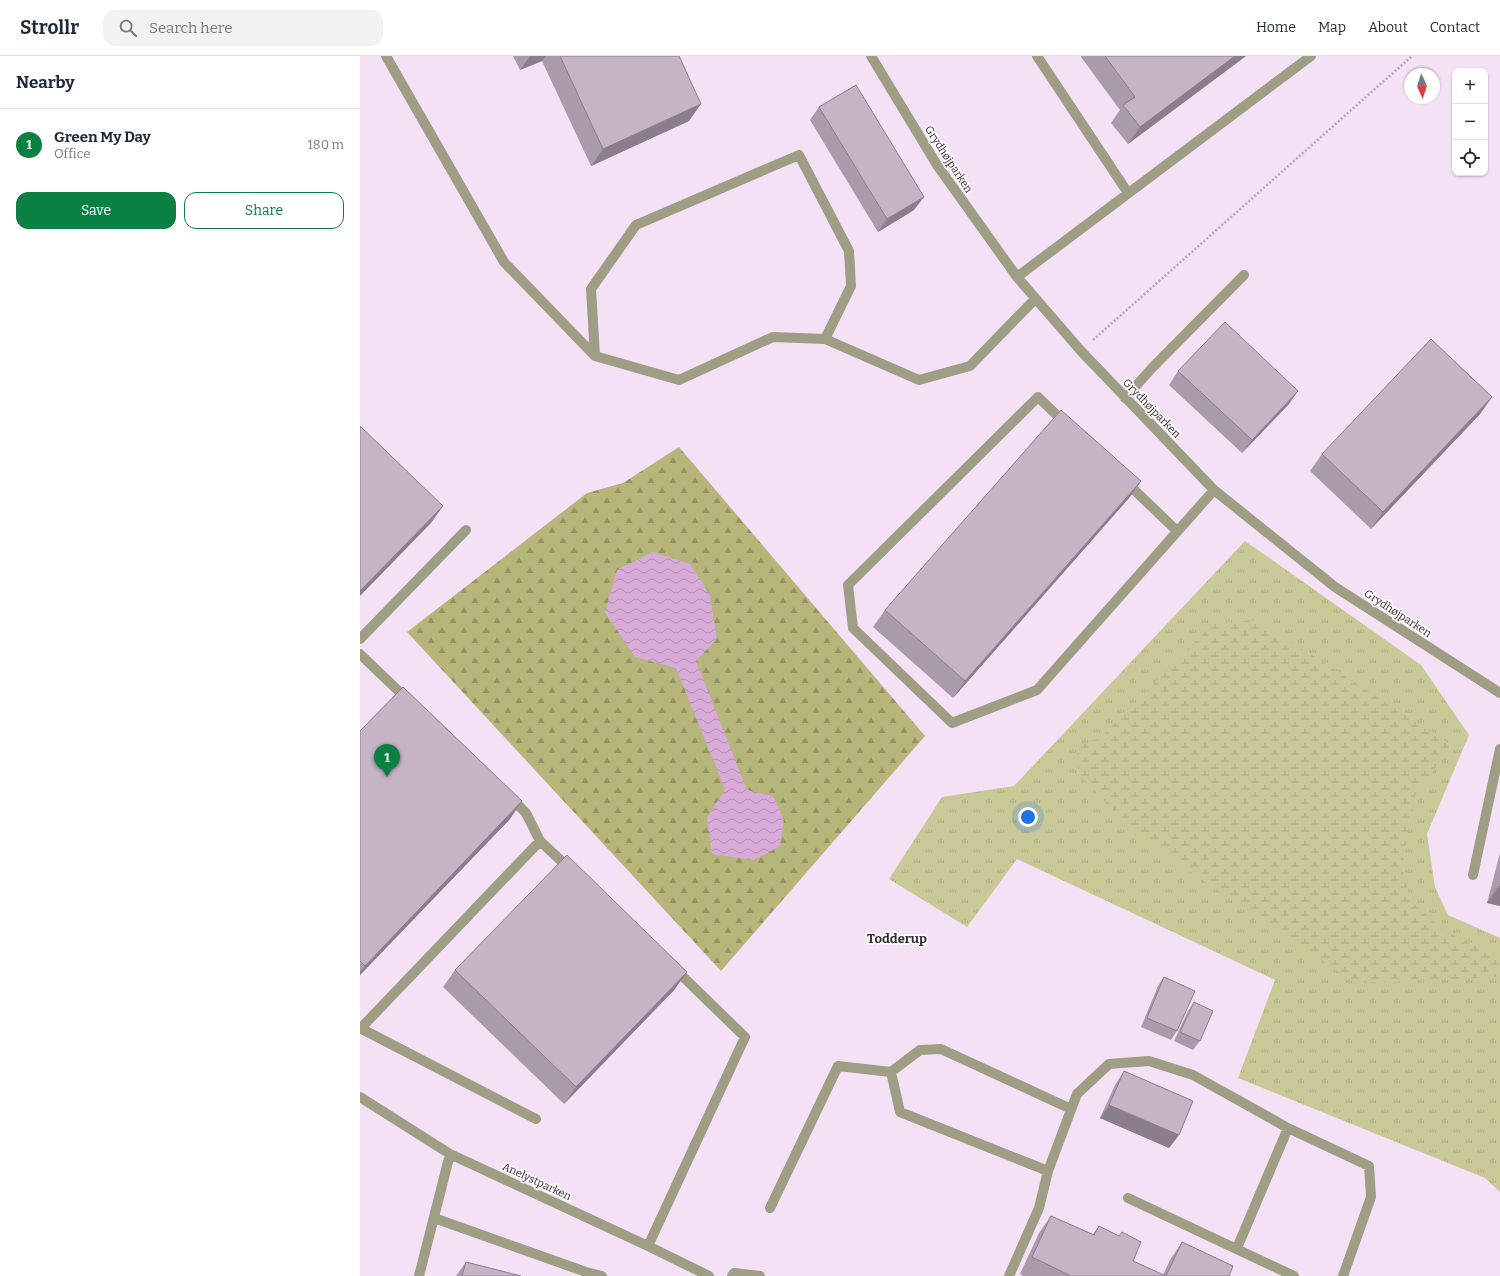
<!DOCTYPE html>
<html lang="en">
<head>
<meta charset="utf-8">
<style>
  :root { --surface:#fff; --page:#f2f2f3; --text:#1f2937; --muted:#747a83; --line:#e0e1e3; --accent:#0b8043 }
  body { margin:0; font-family:Bitter,serif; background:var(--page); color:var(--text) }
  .controls { position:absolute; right:12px; top:12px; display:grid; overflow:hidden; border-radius:8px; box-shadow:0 1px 3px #0004 }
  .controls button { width:36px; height:36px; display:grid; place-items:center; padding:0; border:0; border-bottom:1px solid var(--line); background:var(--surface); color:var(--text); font:20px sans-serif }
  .compass { position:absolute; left:1044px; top:12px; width:36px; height:36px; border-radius:50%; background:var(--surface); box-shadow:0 1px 3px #0004; rotate:177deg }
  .you { position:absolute; left:668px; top:761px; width:14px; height:14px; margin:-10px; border:3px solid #fff; border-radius:50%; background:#1a73e8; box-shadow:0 0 0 6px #1a73e833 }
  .badge { display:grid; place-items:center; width:26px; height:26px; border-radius:50%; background:var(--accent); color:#fff; font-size:13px; font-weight:700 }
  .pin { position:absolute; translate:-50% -33px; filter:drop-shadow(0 1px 2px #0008) }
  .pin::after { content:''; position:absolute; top:21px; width:14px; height:12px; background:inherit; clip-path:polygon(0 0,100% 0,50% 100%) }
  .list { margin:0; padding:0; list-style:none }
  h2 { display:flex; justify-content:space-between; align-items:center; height:52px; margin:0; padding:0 16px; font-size:17px }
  h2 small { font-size:13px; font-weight:400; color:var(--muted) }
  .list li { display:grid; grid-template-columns:26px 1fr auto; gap:12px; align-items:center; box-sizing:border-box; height:72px; padding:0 16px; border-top:1px solid var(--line) }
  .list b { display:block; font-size:15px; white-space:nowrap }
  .list p { margin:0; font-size:13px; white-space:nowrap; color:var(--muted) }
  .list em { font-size:13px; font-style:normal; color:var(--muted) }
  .actions { display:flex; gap:8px; padding:12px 16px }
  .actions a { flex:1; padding:9px 0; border:1px solid var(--accent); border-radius:12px; text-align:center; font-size:14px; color:var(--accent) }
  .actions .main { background:var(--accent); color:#fff }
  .icon { flex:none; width:22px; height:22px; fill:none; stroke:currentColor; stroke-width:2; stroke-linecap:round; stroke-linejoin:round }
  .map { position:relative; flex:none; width:1140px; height:1220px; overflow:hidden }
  header { display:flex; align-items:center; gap:24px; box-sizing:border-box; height:56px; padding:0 20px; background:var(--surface); border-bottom:1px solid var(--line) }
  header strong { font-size:19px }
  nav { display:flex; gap:22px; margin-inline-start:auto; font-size:14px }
  .search { width:280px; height:36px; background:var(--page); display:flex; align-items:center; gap:10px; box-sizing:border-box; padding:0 14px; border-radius:12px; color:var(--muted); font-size:15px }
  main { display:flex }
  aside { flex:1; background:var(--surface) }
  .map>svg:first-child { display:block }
  .grass { fill:url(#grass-tufts) }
  .forest { fill:url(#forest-firs) }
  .wetland { fill:url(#wetland-marsh) }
  .water { fill:url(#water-waves) }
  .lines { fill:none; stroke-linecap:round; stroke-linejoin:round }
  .path { stroke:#b6a6b6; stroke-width:2.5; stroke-dasharray:2 2; stroke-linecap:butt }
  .minor { stroke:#9e9e85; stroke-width:10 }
  .wall { fill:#aa9baa }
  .shaded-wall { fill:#8b7e8b }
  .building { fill:#c6b4c6; stroke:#8b7e8b }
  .labels { text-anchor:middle; stroke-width:3.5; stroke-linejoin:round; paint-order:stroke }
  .street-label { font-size:11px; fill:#302930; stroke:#fff }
  .quarter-label { font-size:13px; font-weight:bold; fill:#302930; stroke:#fff }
</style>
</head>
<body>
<header>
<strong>Strollr</strong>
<div class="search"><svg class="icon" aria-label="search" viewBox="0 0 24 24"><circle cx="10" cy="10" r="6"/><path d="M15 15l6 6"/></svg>Search here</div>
<nav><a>Home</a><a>Map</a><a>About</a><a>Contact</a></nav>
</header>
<main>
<aside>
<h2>Nearby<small></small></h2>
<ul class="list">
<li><span class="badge">1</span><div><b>Green My Day</b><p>Office</p></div><em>180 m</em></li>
</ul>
<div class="actions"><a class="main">Save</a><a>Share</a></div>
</aside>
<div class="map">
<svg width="1140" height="1220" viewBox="0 0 1140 1220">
  <defs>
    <pattern id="grass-tufts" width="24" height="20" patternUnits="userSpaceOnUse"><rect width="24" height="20" fill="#c8c996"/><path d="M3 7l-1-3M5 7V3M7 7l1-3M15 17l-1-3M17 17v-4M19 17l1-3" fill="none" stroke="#acad82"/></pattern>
    <pattern id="forest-firs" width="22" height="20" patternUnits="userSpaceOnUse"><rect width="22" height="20" fill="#b6b67a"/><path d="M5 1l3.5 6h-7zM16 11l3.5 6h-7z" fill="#949464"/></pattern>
    <pattern id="wetland-marsh" width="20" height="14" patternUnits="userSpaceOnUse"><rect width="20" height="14" fill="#c8c996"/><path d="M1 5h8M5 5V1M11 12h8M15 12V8" fill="none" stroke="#acad82"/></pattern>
    <pattern id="water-waves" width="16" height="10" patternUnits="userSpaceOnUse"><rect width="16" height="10" fill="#d9abd9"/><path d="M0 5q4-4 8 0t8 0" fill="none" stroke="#b08bb0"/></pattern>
  </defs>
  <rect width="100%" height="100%" fill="#f5e1f5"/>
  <path class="grass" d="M885,485L1061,609L1109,679L1067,778L1075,831L1088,859L1140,882V1136L1125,1122L878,1022L915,924L657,803L607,871L529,823L582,741L654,730Z"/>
  <path class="forest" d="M319,391L565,680L361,915L47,576L227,437L263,427Z"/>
  <path class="wetland" d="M897,564L1092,689L1055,739L1042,809L1049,843L1084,875L1140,902V922L1138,921L995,927L776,779L718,717L717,691L742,681L852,568Z"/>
  <path class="water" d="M293,496L330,508L350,539L357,583L336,605L387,734L413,740L424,764L420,790L394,804L352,798L347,762L365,733L316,612L275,601L245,556L257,514Z"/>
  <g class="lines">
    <path class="path" d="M733,284L1052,0"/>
    <path class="minor" d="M26,0L144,206L235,300L319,324L413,281L465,283L559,324L610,310L675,243
      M511,0L577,109L657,221L721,295L854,434L975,531L1140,637
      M677,0L768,137
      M657,221L951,0
      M235,300L231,233L276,169L439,99L489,195L491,230L465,283
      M765,342L792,312L884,219
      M707,369L678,341L488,529L493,572L592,667L677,634L854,434
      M766,426L817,475
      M0,583L106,474
      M0,598L48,644
      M149,740L166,757L180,785L210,813
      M1113,819L1140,693
      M0,972L176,1063
      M0,973L180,785
      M531,1016L560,994L581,993L711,1053
      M0,1041L90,1098L288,1190L349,1220
      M928,1072L1009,1110L1011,1141L983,1220
      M768,1142L934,1220
      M410,1152L478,1010L531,1016L540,1056L688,1115
      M74,1162L226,1216L242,1220
      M288,1190L385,981L314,912
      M59,1220L90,1098
      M372,1220L374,1217L400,1220
      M649,1220L679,1152L688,1115L717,1038L749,1008L789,1005L833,1019L928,1072L877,1192"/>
  </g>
  <path class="wall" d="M153,0H319L329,65L231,110L182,5L160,14Z
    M721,0H886L768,88L751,67L760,54L721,1Z
    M459,51L554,154L518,176L450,64Z
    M818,315L929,348L882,397L809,329Z
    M1132,341L1120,358L1011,473L950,415L962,398Z
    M781,425L769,442L593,642L513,571L525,554Z
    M0,675L150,763L0,919Z
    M1140,797V850L1127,847Z
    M95,914L315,933L204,1048L83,931Z
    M804,921L817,975L811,984L781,971L798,930Z
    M834,946L840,985L833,994L814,985L828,955Z
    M764,1015L819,1079L809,1092L740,1062L755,1029Z
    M691,1160L733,1178L739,1170L773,1205L803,1219L810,1204L822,1186L869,1220H663L660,1218L679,1177Z
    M106,1206L161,1220H96Z"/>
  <path class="shaded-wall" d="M170,0H186L182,5L160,14Z
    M875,0H886L768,88L780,71Z
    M341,48L329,65L231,110L243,93Z
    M564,141L554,154L518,176L527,163Z
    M938,335L929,348L882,397L892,384Z
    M1132,341L1120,358L1011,473L1023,456Z
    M781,425L769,442L593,642L605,625Z
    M83,450L71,467L0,540V535Z
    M162,745L150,763L0,919V916L5,910Z
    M1139,830H1140V850L1127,847Z
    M327,916L315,933L204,1048L216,1031Z
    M749,1049L819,1079L809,1092L740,1062Z"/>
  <path class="building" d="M200,0H319L341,48L243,93Z
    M745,0H875L780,71L763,49L775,41Z
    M496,29L564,141L527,163L459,51Z
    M865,266L938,335L892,384L818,315Z
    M1071,283L1132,341L1023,456L962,398Z
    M701,354L781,425L605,625L525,554Z
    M0,370L83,450L0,535Z
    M43,631L162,745L5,910L0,905V675Z
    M207,799L327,916L216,1031L95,914Z
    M804,921L835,935L817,975L787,962Z
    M834,946L853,955L840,985L820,976Z
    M764,1015L833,1045L819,1079L749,1049Z
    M691,1160L734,1179L739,1170L759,1180L762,1176L781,1186L773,1205L806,1220L822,1186L873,1210L869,1220H711L672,1201Z
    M106,1206L161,1220H102Z"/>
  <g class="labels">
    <g class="street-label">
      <text transform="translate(589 103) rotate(57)" y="4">Grydhøjparken</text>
      <text transform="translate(792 352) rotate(46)" y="4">Grydhøjparken</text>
      <text transform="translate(1038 557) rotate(33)" y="4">Grydhøjparken</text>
      <text transform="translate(177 1125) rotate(25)" y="4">Anelystparken</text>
    </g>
    <g class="quarter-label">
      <text x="537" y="887">Todderup</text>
    </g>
  </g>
</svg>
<div class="controls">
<button>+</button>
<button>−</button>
<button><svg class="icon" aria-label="locate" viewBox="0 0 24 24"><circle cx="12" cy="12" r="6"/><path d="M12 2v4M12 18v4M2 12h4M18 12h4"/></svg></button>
</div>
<svg class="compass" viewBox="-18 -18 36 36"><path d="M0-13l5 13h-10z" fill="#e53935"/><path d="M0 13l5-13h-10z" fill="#747a83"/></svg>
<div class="you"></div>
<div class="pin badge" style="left:27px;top:721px">1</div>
</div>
</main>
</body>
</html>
